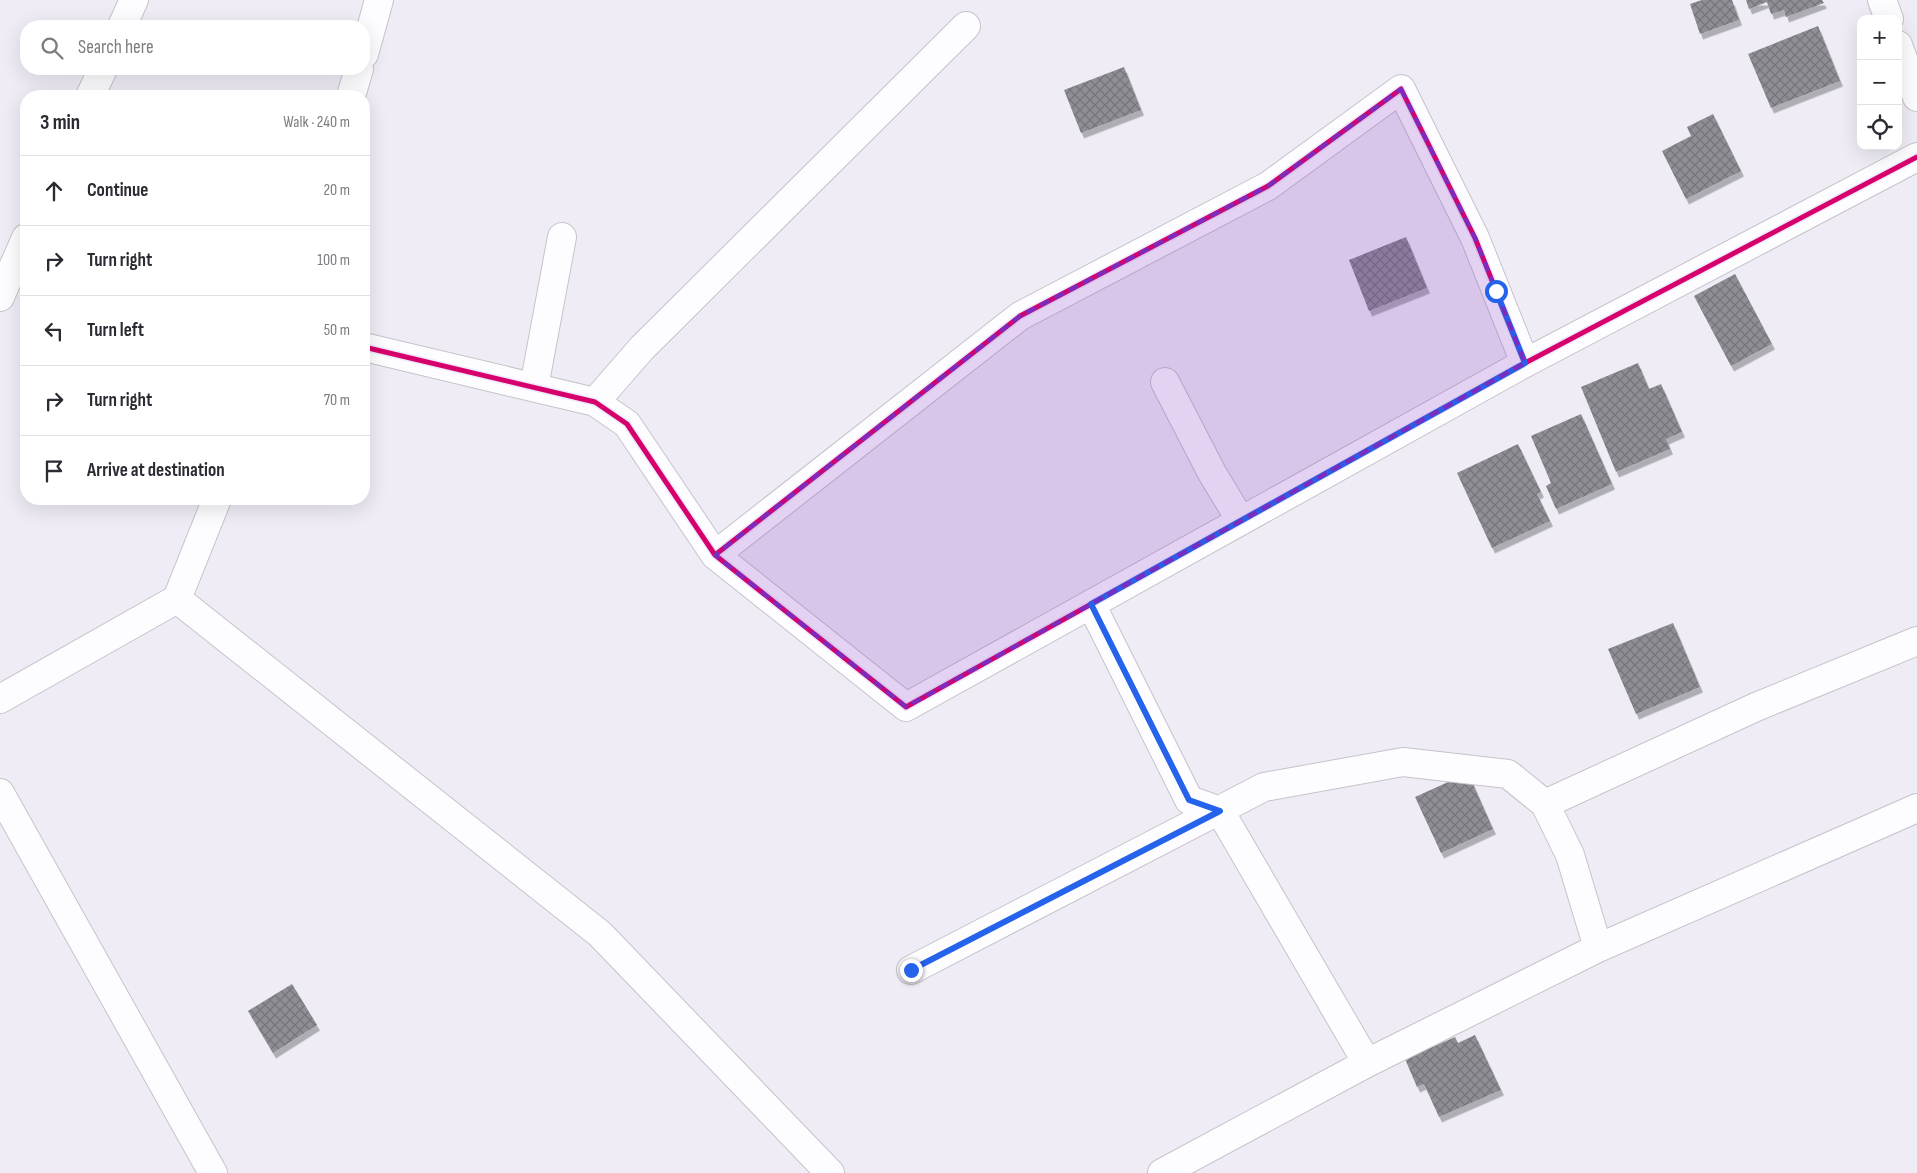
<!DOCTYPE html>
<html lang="en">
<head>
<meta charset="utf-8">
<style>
  :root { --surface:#fff; --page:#f7f7f7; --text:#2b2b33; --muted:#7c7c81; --line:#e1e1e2 }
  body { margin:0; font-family:"Sofia Sans Condensed",sans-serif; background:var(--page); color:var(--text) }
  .controls { position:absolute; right:15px; top:15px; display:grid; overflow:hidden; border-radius:10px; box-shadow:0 5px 20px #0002 }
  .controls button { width:45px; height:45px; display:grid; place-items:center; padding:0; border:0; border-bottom:1px solid var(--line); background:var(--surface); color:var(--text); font:25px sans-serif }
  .stop { position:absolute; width:15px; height:15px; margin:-11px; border:4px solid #2563eb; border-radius:50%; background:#fff }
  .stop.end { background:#2563eb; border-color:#fff; box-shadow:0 1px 5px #0008 }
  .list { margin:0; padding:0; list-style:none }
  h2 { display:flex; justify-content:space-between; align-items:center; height:65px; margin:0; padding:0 20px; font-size:21px }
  h2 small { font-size:16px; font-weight:400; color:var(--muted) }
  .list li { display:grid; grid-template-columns:32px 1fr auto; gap:15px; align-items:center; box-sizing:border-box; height:70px; padding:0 20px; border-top:1px solid var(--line) }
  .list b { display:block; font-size:19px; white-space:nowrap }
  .list em { font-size:16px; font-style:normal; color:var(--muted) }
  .icon { flex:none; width:28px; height:28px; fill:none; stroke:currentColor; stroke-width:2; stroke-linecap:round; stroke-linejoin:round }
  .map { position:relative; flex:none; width:1917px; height:1173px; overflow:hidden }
  .search { position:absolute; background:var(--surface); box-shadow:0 5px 20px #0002; left:20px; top:20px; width:350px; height:55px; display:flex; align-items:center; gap:12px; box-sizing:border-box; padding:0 18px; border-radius:20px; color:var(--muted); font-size:19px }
  .panel { position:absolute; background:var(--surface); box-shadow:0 5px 20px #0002; left:20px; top:90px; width:350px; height:415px; border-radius:20px }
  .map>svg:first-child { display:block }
  .building { fill:url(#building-cross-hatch); filter:url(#shadow) }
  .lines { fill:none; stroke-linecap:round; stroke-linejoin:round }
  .minor-casing { stroke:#c6c3cb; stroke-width:30 }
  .major-casing { stroke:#c6c3cb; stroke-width:30 }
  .minor { stroke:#fdfcfe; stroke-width:28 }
  .major { stroke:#fdfcfe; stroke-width:28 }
  .cycleway-casing { stroke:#eee8fa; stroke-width:8 }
  .cycleway { stroke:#d6006c; stroke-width:5 }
  .route { stroke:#2563eb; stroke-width:6 }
  .marked { fill:#7b2cbf; fill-opacity:0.2; stroke:#7b2cbf; stroke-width:4; stroke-dasharray:10 6; stroke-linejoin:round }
</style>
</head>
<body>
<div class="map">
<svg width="1917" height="1173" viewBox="0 0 1917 1173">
  <defs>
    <pattern id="building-cross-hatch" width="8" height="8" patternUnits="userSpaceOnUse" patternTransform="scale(1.25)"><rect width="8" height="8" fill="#908e95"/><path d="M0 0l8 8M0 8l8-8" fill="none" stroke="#75747a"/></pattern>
    <filter id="shadow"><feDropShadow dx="3" dy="5.5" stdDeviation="0" flood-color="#0004"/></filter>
  </defs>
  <rect width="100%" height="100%" fill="#efecf6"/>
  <path class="building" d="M1702,0H1732L1739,20L1700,34L1690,4Z
    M1746,0H1822L1824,3L1786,17L1784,10L1771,14L1767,2L1749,9Z
    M1818,26L1840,81L1771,108L1748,54Z
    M1124,67L1141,110L1081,133L1064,90Z
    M1713,114L1741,171L1686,199L1662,151L1691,136L1687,127Z
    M1406,237L1427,288L1369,311L1349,260Z
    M1735,274L1772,344L1731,366L1694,296Z
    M1638,363L1649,389L1661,384L1682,432L1666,439L1670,449L1616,472L1581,387Z
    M1581,414L1612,484L1556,509L1546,486L1551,483L1531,436Z
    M1518,444L1541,492L1537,494L1550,521L1492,548L1457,473Z
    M1673,623L1700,687L1636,714L1608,649Z
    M1468,773L1493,829L1441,853L1415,797Z
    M292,984L317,1025L273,1053L248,1011Z
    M1475,1035L1501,1090L1439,1117L1424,1084L1417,1087L1405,1059L1455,1037L1458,1043Z"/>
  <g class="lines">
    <g class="minor-casing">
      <path id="minor" d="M122,26L134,0
        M364,54L379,0
        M90,96L103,69
        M351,96L359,69
        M0,297L26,238
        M364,347L595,402L627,424L715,555L906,707L1525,363L1917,157
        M1165,382L1212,473L1241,521
        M534,387L562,237
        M595,402L642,348L966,26
        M715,555L1020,316L1268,186L1401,89L1475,238L1525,363
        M177,599L600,934L830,1173
        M1091,604L1189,800L1220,811L1367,1063
        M0,699L177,599L217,499
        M0,793L213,1173
        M1598,948L1917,808
        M911,970L1264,787L1403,762L1508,774L1545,804
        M1162,1173L1367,1063L1598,948L1570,855L1545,804L1756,707L1917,641"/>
    </g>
    <g class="major-casing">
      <path id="major" d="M1882,0L1889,19
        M1898,45L1917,97"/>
    </g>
    <use href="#minor" class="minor"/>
    <use href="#major" class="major"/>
    <g class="cycleway-casing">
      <path id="cycleway" d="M364,347L595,402L627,424L715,555L906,707L1525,363L1917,157
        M715,555L1020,316L1268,186L1401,89L1475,238L1525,363"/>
    </g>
    <use href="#cycleway" class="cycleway"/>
  </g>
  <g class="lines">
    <path class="route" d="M911,970L1220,811L1189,800L1091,604L1525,363L1496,291"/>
  </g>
  <path class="marked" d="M1401,89L1475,238L1525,363L906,707L715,555L1020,316L1268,186Z"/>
</svg>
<div class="controls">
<button>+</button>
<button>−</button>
<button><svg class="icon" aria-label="locate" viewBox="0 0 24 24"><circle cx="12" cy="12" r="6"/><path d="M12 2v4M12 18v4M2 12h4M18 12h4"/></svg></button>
</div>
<div class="stop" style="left:1496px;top:291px"></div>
<div class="stop end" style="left:911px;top:970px"></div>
<div class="search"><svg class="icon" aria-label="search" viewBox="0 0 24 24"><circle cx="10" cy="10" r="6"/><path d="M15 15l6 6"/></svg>Search here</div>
<section class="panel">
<h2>3 min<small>Walk · 240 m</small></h2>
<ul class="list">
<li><svg class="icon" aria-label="ahead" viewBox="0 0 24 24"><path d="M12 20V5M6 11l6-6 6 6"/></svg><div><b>Continue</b></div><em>20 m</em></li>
<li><svg class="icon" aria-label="right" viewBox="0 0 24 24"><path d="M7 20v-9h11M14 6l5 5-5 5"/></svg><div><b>Turn right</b></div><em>100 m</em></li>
<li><svg class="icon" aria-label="left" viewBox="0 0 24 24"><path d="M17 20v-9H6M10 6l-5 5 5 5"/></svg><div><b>Turn left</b></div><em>50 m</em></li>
<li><svg class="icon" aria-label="right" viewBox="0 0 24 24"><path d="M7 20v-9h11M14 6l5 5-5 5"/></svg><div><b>Turn right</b></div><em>70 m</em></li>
<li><svg class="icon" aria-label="arrive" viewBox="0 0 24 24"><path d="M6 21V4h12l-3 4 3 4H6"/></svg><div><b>Arrive at destination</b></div></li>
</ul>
</section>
</div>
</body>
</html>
